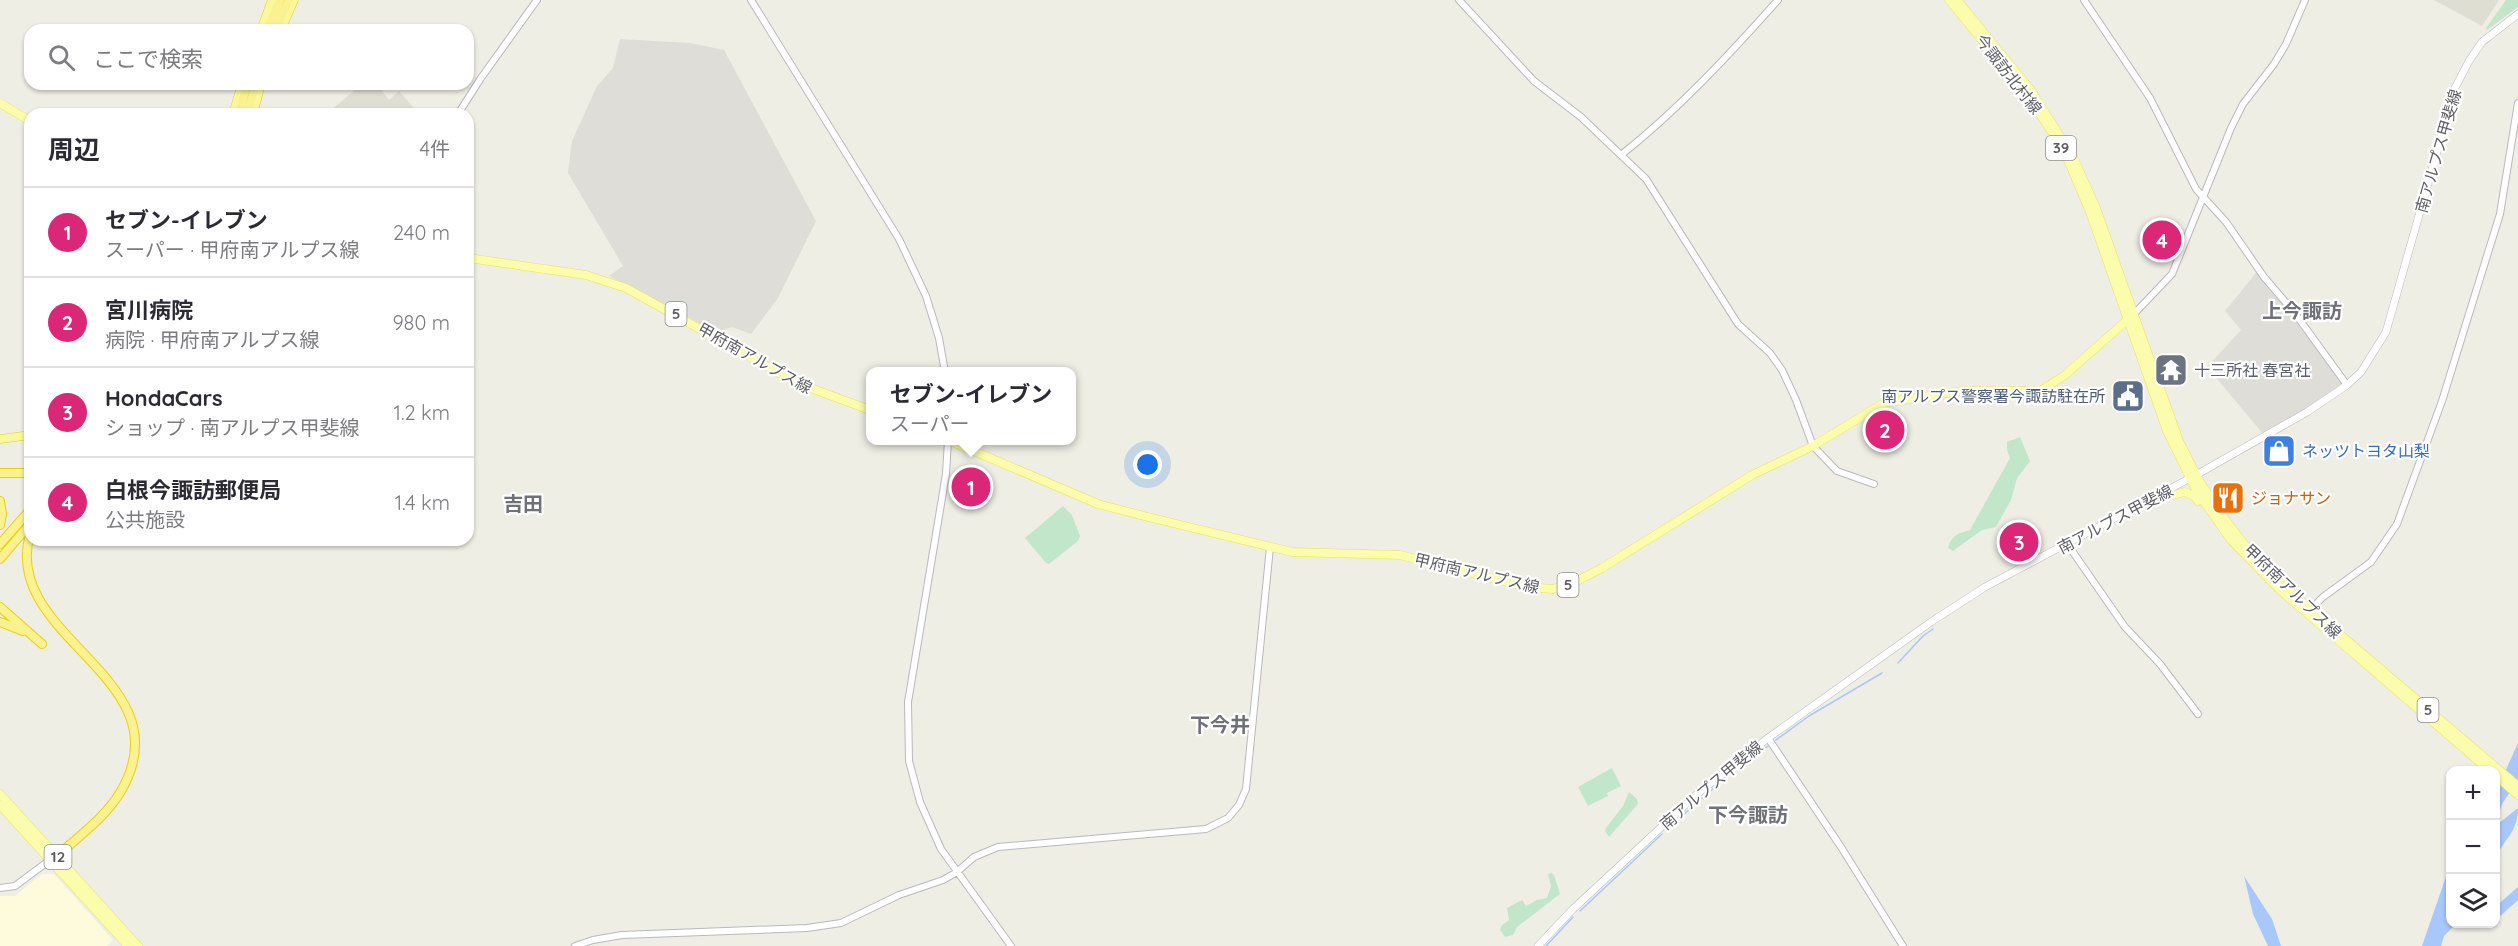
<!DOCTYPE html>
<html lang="ja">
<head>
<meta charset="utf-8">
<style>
  :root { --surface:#fff; --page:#f7f7f7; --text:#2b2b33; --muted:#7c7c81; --line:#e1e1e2; --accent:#db2777 }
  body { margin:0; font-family:Quicksand,"Noto Sans JP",sans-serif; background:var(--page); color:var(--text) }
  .controls { position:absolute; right:18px; bottom:18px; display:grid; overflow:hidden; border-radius:12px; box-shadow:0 2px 4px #0004 }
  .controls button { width:54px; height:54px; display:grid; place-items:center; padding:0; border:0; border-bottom:2px solid var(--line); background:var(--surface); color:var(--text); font:30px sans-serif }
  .you { position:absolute; left:1148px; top:465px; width:21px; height:21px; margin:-15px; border:4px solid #fff; border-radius:50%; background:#1a73e8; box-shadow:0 0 0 9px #1a73e833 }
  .badge { display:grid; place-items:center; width:39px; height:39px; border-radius:50%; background:var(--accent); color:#fff; font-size:20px; font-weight:700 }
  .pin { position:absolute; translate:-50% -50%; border:3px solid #fff; box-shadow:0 2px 6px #0006 }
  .popup { position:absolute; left:866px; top:367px; width:210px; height:78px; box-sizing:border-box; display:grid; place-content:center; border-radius:12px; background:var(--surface); filter:drop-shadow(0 2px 4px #0005); font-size:20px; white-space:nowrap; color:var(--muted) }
  .popup b { font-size:22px; color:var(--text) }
  .popup::after { content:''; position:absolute; left:50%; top:100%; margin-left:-12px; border:12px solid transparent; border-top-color:var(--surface) }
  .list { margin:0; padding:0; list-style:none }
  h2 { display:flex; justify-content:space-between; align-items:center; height:78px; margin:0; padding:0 24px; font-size:26px }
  h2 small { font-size:20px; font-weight:400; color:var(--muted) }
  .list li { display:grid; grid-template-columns:39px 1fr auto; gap:18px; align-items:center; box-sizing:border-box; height:90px; padding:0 24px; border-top:2px solid var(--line) }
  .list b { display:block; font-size:22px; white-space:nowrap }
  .list p { margin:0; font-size:20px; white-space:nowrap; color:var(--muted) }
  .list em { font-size:20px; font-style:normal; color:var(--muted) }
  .icon { flex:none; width:33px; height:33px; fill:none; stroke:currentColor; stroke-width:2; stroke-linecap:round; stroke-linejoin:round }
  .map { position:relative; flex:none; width:2518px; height:946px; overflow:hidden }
  .search { position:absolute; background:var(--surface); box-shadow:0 2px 4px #0004; left:24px; top:24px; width:450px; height:66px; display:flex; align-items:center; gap:15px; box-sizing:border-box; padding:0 21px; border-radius:18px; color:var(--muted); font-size:22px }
  .panel { position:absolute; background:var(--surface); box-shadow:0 2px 4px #0004; left:24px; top:108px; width:450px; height:438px; border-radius:18px }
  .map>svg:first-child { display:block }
  .commercial { fill:#fdfbdc }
  .industrial { fill:#deddd7 }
  .education { fill:#dfded3 }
  .green { fill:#c2e6c9 }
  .water { fill:#a8c8fc }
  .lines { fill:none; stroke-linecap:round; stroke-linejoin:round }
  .stream { stroke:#a8c8fc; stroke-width:1.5 }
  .tertiary-casing { stroke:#b7b9bf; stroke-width:8 }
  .secondary-casing { stroke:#b8bac0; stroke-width:8 }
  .primary-casing { stroke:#eddf60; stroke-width:9 }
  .trunk-casing { stroke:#edcf07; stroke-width:9 }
  .motorway-casing { stroke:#edcf07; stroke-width:10 }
  .tertiary { stroke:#fff; stroke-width:6 }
  .secondary { stroke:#fff; stroke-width:7 }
  .primary { stroke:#fbfdac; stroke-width:8 }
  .trunk { stroke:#faf89e; stroke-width:8 }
  .motorway { stroke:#faf291; stroke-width:8 }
  .labels { text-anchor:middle; stroke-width:4.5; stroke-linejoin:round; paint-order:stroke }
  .shield { fill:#fff; stroke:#8e8f93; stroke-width:1.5 }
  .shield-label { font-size:15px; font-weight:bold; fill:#5d5f65 }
  .street-label { font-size:16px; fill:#5d5f65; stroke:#fff }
  .worship-label { font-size:16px; fill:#5b616d; stroke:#fff; text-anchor:start }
  .service-label { font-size:16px; fill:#4e5e75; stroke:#fff; text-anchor:end }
  .shop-label { font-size:16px; fill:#366cbe; stroke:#fff; text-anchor:start }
  .food-label { font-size:16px; fill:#c56008; stroke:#fff; text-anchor:start }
  .quarter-label { font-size:20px; font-weight:bold; fill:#6e7177; stroke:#fff }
</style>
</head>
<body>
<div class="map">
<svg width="2518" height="946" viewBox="0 0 2518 946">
  <rect width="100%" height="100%" fill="#efeee5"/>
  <path class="commercial" d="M42,874H54L113,940L107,946H0V896H15Z"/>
  <path class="industrial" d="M620,39L690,43L724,50L816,221L778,298L751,334L732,327L716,332L609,276L623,266L568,173L572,141L597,86L613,68Z
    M2259,269L2347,385L2265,436L2207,367L2241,330L2225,311Z"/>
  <path class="education" d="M2434,0H2499L2482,26Z
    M362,84H376L389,100L399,91L419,114H311L319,108L330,111Z"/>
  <path class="green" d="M2506,0H2518V7L2487,30L2486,28Z
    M2020,437L2030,461L2017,478L2011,500L1996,527L1982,530L1953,551L1948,548C1951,536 1958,533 1970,530L2010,458L2007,450V442Z
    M1063,506L1072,515L1080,536L1078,541L1049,564L1046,563L1025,538Z
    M1612,768L1621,786L1607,793L1608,796L1588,806L1578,787Z
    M1629,792L1637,799L1638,804L1609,837L1605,831L1606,828L1623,806Z
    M1551,873L1554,875L1560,894L1517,927L1513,935L1505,937L1500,930L1502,925L1509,920L1507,908L1522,900L1526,906L1537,900L1547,898L1551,886L1548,874Z"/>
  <path class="water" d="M2518,743V780L2502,804L2497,819L2499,823L2518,808C2518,832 2505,838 2496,857V792Z
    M2450,865V912L2447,924L2450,921V924H2456L2444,936L2441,946H2422Z
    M2244,876L2272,919L2281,946H2268L2253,914Z
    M2518,887V900L2496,920V906Z"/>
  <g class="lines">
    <path class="stream" d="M1898,663L1923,636L1933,629
      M1776,740L1809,716L1882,673
      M1666,830L1725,778L1768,746
      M1580,911L1662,834
      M1546,946L1573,917"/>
    <g class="tertiary-casing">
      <path id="tertiary" d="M751,0L899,239L926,296L939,338L945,372
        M1459,0L1534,81L1581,117L1646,179L1738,324L1770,353L1782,370L1796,400L1813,446L1837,471L1874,484
        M2084,0L2150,98L2196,189L2226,222L2264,277L2294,312L2347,385
        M458,114L481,78L537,0
        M1621,155C1679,109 1729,55 1778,0
        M2134,314L2172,274L2231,128L2243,104L2274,64L2286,44L2305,0
        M948,440L946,474L908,702L909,761L920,802L941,849L1011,946
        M2068,545L2125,627L2160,664L2198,714
        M2308,612L2323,597L2371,562L2397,524L2442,401L2500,214L2518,103
        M1768,738L1841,847L1903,946
        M0,888L15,886L50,860
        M575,946L593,940L622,935L807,928L841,923L899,895L943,880L957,872L974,857L998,847L1206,829L1228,818L1239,805L1246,789L1270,547"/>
    </g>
    <g class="secondary-casing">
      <path id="secondary" d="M1538,946L1573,909L1697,794L1768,738L1931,622L1985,587L2196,475L2307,412L2347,385L2361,372L2386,332L2455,88L2469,61L2482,42L2518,14"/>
    </g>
    <g class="primary-casing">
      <path id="primary" d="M1949,0L2025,92L2054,135L2068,160L2090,212L2167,431L2197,492L2231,540L2280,590L2489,770
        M1957,0L2030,89L2073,157L2096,208L2179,441L2200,482L2218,510L2251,553L2296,597L2518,786
        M0,103L30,121
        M468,258L586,275L626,288L797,383L870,410
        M948,440L1098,504L1148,517L1292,552L1400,555L1527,587L1553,589L1575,582L1602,568L1752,475L1813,446L1884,403L1961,391H2040L2065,375L2134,314
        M2155,498L2166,497L2185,492L2194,496L2198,501
        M2496,776L2518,795
        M0,794L138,946
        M0,805L128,946"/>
    </g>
    <g class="trunk-casing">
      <path id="trunk" d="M261,30L272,0
        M281,30L294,0
        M233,114L242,84
        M253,114L261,84
        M0,439L30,435"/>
    </g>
    <g class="motorway-casing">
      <path id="motorway" d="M267,30L280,0
        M275,30L289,0
        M239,114L247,84
        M247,114L256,84
        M0,473H30
        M0,501L2,514L0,525
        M30,534C0,638 187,678 121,791C106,817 79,836 57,856L50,860
        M0,544L30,510
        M0,559L30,524
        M0,607L42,644
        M0,622L23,631"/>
    </g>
    <use href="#tertiary" class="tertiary"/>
    <use href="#secondary" class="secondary"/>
    <use href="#primary" class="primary"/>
    <use href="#trunk" class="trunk"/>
    <use href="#motorway" class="motorway"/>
  </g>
  <defs>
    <g id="temple-square" transform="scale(1.725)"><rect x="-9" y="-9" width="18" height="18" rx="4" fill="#6b7280" stroke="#fff"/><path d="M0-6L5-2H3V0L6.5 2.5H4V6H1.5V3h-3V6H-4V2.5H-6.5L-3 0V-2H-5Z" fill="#fff"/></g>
    <g id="civic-square" transform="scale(1.725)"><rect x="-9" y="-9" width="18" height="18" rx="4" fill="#5c6f8a" stroke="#fff"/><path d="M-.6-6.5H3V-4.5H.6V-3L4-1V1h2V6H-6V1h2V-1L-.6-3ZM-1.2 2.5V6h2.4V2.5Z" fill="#fff"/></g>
    <g id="shop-square" transform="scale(1.725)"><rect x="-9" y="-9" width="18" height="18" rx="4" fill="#3f7fe0" stroke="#fff"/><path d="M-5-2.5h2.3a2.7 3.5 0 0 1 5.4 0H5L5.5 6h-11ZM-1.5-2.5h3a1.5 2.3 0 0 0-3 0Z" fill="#fff"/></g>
    <g id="restaurant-square" transform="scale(1.725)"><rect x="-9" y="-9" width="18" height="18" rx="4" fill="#e8710a" stroke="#fff"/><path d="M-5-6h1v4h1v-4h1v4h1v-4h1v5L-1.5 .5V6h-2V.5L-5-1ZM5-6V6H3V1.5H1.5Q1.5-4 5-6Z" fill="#fff"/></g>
  </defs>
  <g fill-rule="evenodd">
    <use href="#temple-square" x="2171" y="370"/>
    <use href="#civic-square" x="2128" y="396"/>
    <use href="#shop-square" x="2279" y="451"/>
    <use href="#restaurant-square" x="2228" y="498"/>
  </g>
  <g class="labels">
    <g class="shield">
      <rect x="2046" y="136" width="30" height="24" rx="4.5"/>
      <rect x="665.5" y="302" width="21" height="24" rx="4.5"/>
      <rect x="1557.5" y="573" width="21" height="24" rx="4.5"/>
      <rect x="2417.5" y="698" width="21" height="24" rx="4.5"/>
      <rect x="44.5" y="845" width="27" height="24" rx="4.5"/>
    </g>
    <g class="shield-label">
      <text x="2061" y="153">39</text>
      <text x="676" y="319">5</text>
      <text x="1568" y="590">5</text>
      <text x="2428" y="715">5</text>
      <text x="58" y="862">12</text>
    </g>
    <g class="street-label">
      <text transform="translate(2009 74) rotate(52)" y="6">今諏訪北村線</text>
      <text transform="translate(2438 151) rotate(-74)" y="6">南アルプス甲斐線</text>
      <text transform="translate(755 358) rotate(29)" y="6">甲府南アルプス線</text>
      <text transform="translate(2115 519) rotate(-28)" y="6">南アルプス甲斐線</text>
      <text transform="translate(1477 573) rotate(13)" y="6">甲府南アルプス線</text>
      <text transform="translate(2293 591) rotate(44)" y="6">甲府南アルプス線</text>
      <text transform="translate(1711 785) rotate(-40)" y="6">南アルプス甲斐線</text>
    </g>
    <g class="worship-label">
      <text x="2194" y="376">十三所社 春宮社</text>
    </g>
    <g class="service-label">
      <text x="2105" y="402">南アルプス警察署今諏訪駐在所</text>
    </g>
    <g class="shop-label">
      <text x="2302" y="457">ネッツトヨタ山梨</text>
    </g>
    <g class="food-label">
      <text x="2251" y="504">ジョナサン</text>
    </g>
    <g class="quarter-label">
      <text x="2302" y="318">上今諏訪</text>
      <text x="523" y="511">吉田</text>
      <text x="1220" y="732">下今井</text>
      <text x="1748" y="822">下今諏訪</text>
    </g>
  </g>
</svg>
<div class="controls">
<button>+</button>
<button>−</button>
<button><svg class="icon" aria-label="layers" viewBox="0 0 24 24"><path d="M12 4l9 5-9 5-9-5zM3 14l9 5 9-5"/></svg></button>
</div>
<div class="you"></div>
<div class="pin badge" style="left:971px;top:487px">1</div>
<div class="popup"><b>セブン-イレブン</b>スーパー</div>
<div class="pin badge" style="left:1885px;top:430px">2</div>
<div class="pin badge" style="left:2019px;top:542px">3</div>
<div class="pin badge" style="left:2162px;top:240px">4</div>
<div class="search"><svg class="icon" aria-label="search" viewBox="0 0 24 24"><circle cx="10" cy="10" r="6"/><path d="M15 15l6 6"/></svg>ここで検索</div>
<section class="panel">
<h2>周辺<small>4件</small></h2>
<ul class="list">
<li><span class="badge">1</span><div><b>セブン-イレブン</b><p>スーパー · 甲府南アルプス線</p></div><em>240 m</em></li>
<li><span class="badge">2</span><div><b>宮川病院</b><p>病院 · 甲府南アルプス線</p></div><em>980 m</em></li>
<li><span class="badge">3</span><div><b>HondaCars</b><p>ショップ · 南アルプス甲斐線</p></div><em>1.2 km</em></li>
<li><span class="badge">4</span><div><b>白根今諏訪郵便局</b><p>公共施設</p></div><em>1.4 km</em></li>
</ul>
</section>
</div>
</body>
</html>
